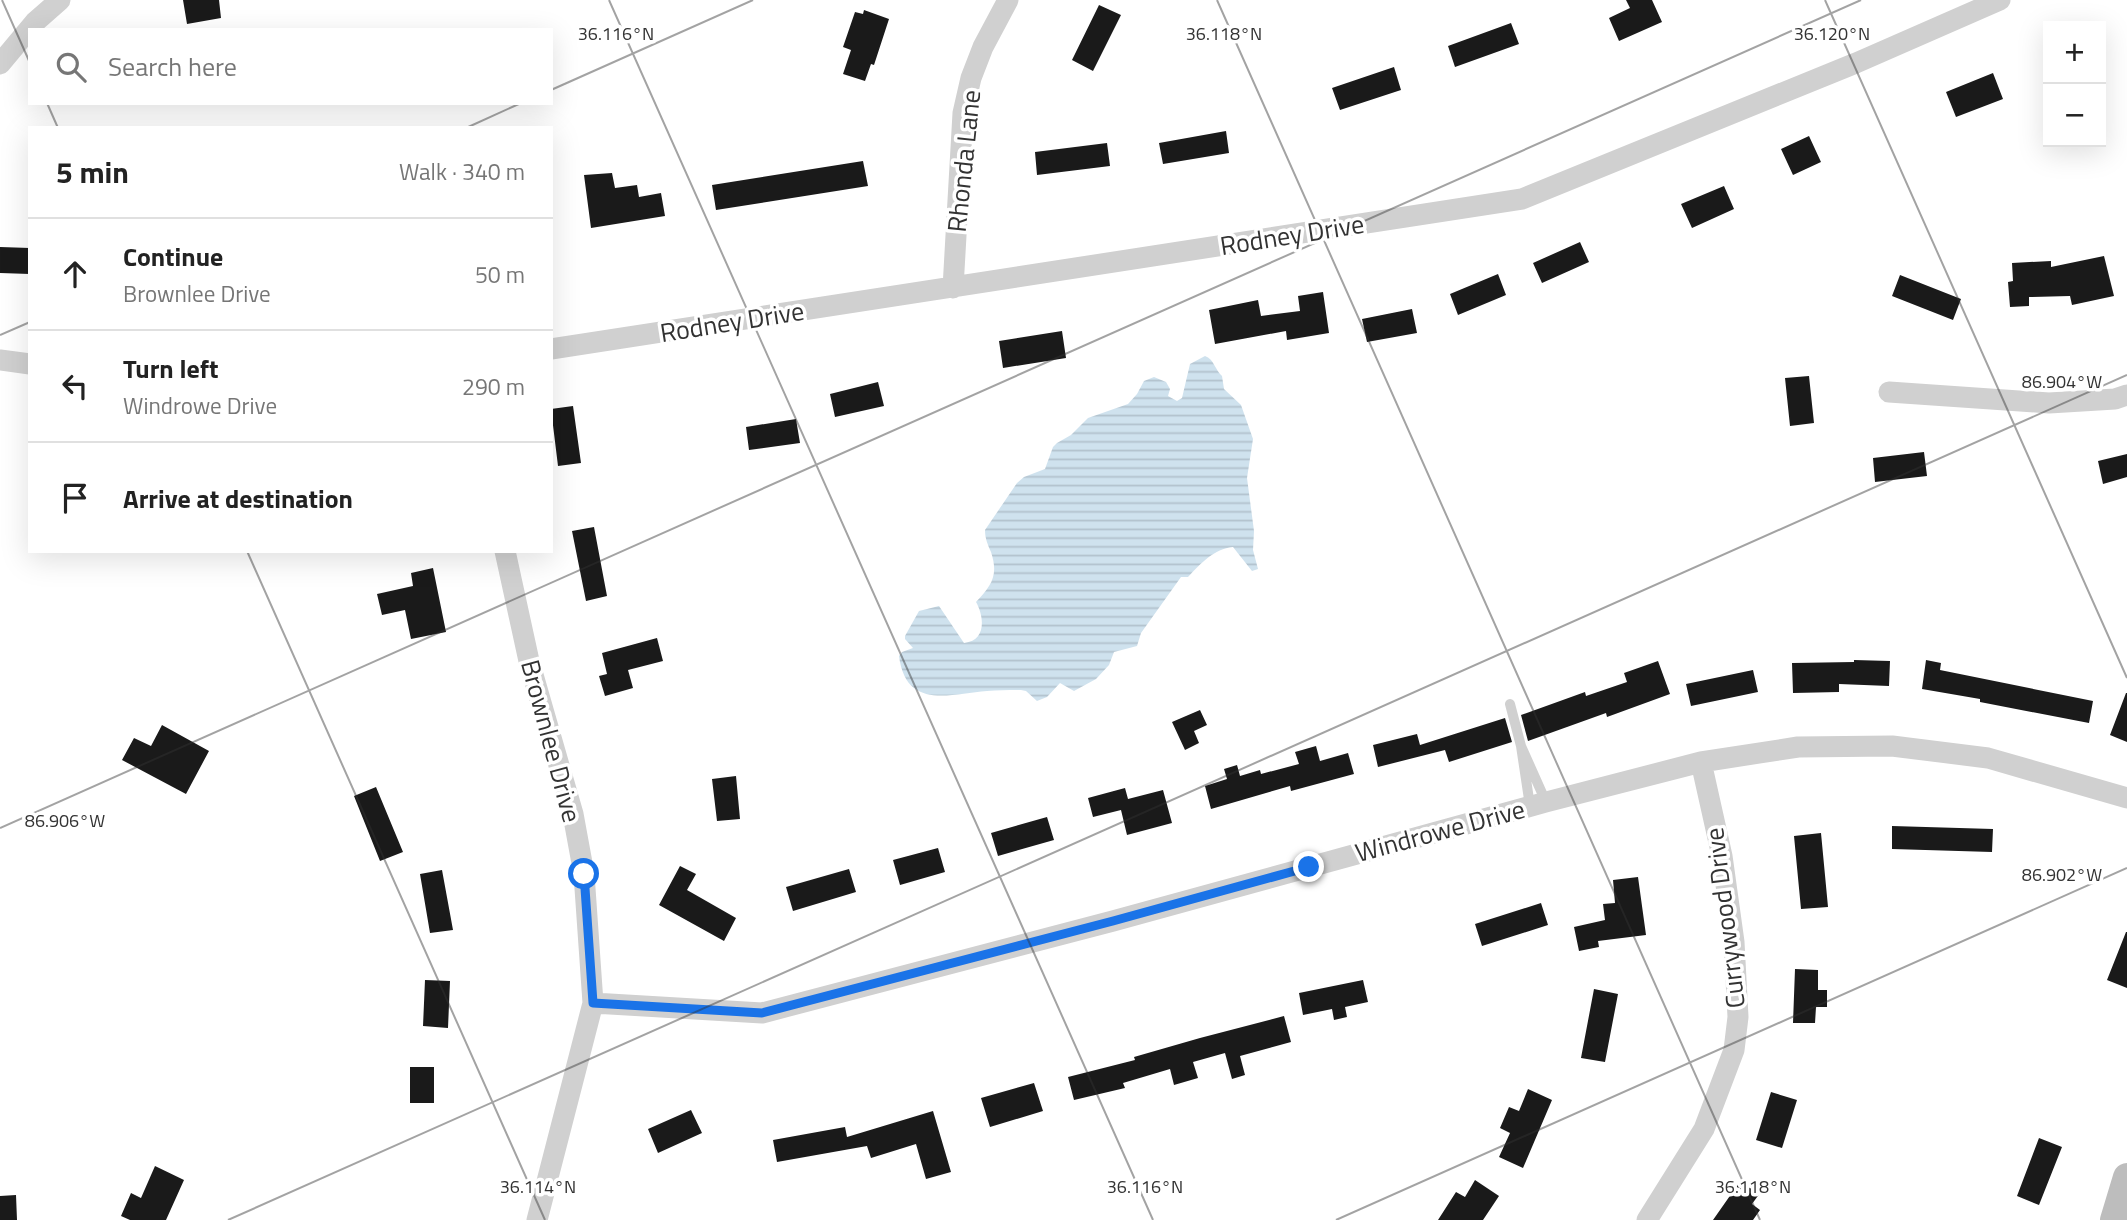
<!DOCTYPE html>
<html lang="en">
<head>
<meta charset="utf-8">
<style>
  :root { --surface:#fff; --page:#f6f6f6; --text:#222; --muted:#767676; --line:#e0e0e0 }
  body { margin:0; font-family:"Titillium Web",sans-serif; background:var(--page); color:var(--text) }
  .controls { position:absolute; right:21px; top:21px; display:grid; overflow:hidden; border-radius:0px; box-shadow:0 7px 28px #0002 }
  .controls button { width:63px; height:63px; display:grid; place-items:center; padding:0; border:0; border-bottom:2px solid var(--line); background:var(--surface); color:var(--text); font:35px sans-serif }
  .stop { position:absolute; width:21px; height:21px; margin:-16px; border:5px solid #1a73e8; border-radius:50%; background:#fff }
  .stop.end { background:#1a73e8; border-color:#fff; box-shadow:0 2px 7px #0008 }
  .list { margin:0; padding:0; list-style:none }
  h2 { display:flex; justify-content:space-between; align-items:center; height:91px; margin:0; padding:0 28px; font-size:30px }
  h2 small { font-size:23px; font-weight:400; color:var(--muted) }
  .list li { display:grid; grid-template-columns:46px 1fr auto; gap:21px; align-items:center; box-sizing:border-box; height:112px; padding:0 28px; border-top:2px solid var(--line) }
  .list b { display:block; font-size:26px; white-space:nowrap }
  .list p { margin:0; font-size:23px; white-space:nowrap; color:var(--muted) }
  .list em { font-size:23px; font-style:normal; color:var(--muted) }
  .icon { flex:none; width:38px; height:38px; fill:none; stroke:currentColor; stroke-width:2; stroke-linecap:round; stroke-linejoin:round }
  .map { position:relative; flex:none; width:2127px; height:1220px; overflow:hidden }
  .search { position:absolute; background:var(--surface); box-shadow:0 7px 28px #0002; left:28px; top:28px; width:525px; height:77px; display:flex; align-items:center; gap:18px; box-sizing:border-box; padding:0 24px; border-radius:0px; color:var(--muted); font-size:26px }
  .panel { position:absolute; background:var(--surface); box-shadow:0 7px 28px #0002; left:28px; top:126px; width:525px; height:427px; border-radius:0px }
  .map>svg:first-child { display:block }
  .water { fill:url(#water-rules) }
  .building { fill:#1a1a1a }
  .lines { fill:none; stroke-linecap:round; stroke-linejoin:round }
  .lane { stroke:#d0d0d0; stroke-width:10 }
  .street { stroke:#d0d0d0; stroke-width:21 }
  .secondary { stroke:#bdbdbd; stroke-width:28 }
  .route { stroke:#1a73e8; stroke-width:9 }
  .ticks { fill:none; stroke:#333; stroke-width:2; stroke-opacity:0.45 }
  .labels { text-anchor:middle; stroke-width:7; stroke-linejoin:round; paint-order:stroke }
  .street-label { font-size:26px; fill:#333; stroke:#fff }
  .ticks-label { font-size:18px; text-anchor:middle; fill:#333; stroke:#fff; stroke-width:7; stroke-linejoin:round; paint-order:stroke }
</style>
</head>
<body>
<div class="map">
<svg width="2127" height="1220" viewBox="0 0 2127 1220">
  <defs>
    <pattern id="water-rules" width="6" height="5" patternUnits="userSpaceOnUse" patternTransform="scale(1.75)"><rect width="6" height="5" fill="#cfe2ee"/><path d="M0 2.5h6" fill="none" stroke="#b2c2cd"/></pattern>
  </defs>
  <rect width="100%" height="100%" fill="#fff"/>
  <path class="water" d="M1205,356C1214,359 1215,370 1222,376L1224,389L1241,405L1253,439L1247,478L1254,531L1253,550L1258,569L1252,571L1233,547C1214,549 1201,563 1188,577H1181L1141,633L1137,646L1114,652L1109,665L1096,679L1074,691L1060,683L1047,697L1037,701L1026,691L1021,690C1009,690 998,690 987,691C949,694 906,710 899,656L902,652L913,648L905,639V636L919,611L939,606L964,643C987,641 984,616 976,602C991,586 999,576 991,552C988,545 985,539 985,530L1017,483L1024,477L1045,469L1053,447L1057,443L1071,435L1088,418L1128,404L1137,394L1144,381L1154,377L1166,382L1170,389L1168,396L1177,401L1182,398L1190,364Z"/>
  <path class="building" d="M183,0H219L221,18L187,24Z
    M1626,0H1652L1662,22L1619,41L1609,18L1630,8Z
    M1099,5L1121,15L1093,71L1072,60Z
    M864,10L889,19L874,65L871,64L865,81L843,74L851,50L843,47L855,12L863,14Z
    M1511,23L1519,44L1455,67L1448,46Z
    M1394,67L1401,90L1340,110L1332,88Z
    M1993,73L2003,99L1956,117L1946,92Z
    M1226,131L1229,153L1163,164L1159,143Z
    M1809,136L1821,162L1793,175L1781,149Z
    M1107,143L1110,166L1037,175L1035,152Z
    M863,161L868,186L716,210L712,185Z
    M612,173L615,188L637,185L639,197L661,193L665,216L591,228L584,175Z
    M1724,186L1734,209L1692,228L1681,204Z
    M1580,242L1589,262L1542,283L1533,263Z
    M0,247L30,248V274L0,273Z
    M2104,256L2114,296L2072,305L2070,296L2029,297V306L2010,307L2008,282L2013,281L2012,263L2051,261V267Z
    M1498,274L1506,295L1458,315L1450,294Z
    M1900,275L1961,299L1953,320L1892,296Z
    M1323,292L1329,333L1287,340L1286,331L1215,344L1209,310L1258,300L1261,316L1300,311L1298,296Z
    M1412,309L1417,333L1367,342L1362,319Z
    M1062,331L1066,358L1003,368L999,341Z
    M1809,376L1814,423L1790,426L1785,378Z
    M878,382L884,406L835,417L830,394Z
    M573,406L581,463L558,466L551,409Z
    M796,419L800,443L749,450L746,427Z
    M1924,452L1927,476L1875,482L1873,458Z
    M2127,454V477L2103,484L2098,461Z
    M594,527L607,596L586,601L572,531Z
    M433,568L446,632L411,639L405,610L382,615L377,594L413,586L411,573Z
    M657,638L663,661L628,670L633,688L605,696L599,676L607,674L602,653Z
    M1854,660L1890,661L1889,686L1839,684V692L1793,693L1792,663L1854,662Z
    M1926,660L1941,663L1940,670L2093,701L2089,723L1980,702V699L1922,689Z
    M1658,661L1670,694L1607,717L1606,713L1528,741L1521,715L1585,692L1586,696L1627,682L1624,673Z
    M1753,670L1758,692L1691,706L1686,684Z
    M2126,693H2127V742L2110,735Z
    M1200,710L1207,725L1194,731L1199,743L1185,750L1172,722Z
    M1505,718L1512,742L1449,762L1445,750L1378,767L1373,745L1417,734L1420,745Z
    M162,725L209,751L186,794L122,760L134,738L151,746Z
    M1316,746L1320,761L1348,753L1354,774L1291,791L1290,786L1211,809L1205,786L1227,779L1224,769L1237,765L1240,776L1260,770L1261,774L1299,764L1295,752Z
    M736,776L740,819L717,821L712,779Z
    M376,787L403,852L380,861L354,796Z
    M1125,788L1128,799L1163,790L1172,823L1127,835L1121,810L1093,817L1088,798Z
    M1047,817L1054,840L998,856L991,833Z
    M1892,826L1993,829L1992,852L1892,849Z
    M1821,833L1828,907L1801,909L1794,836Z
    M938,848L945,872L900,885L893,860Z
    M680,866L696,874L687,890L736,918L724,941L659,905Z
    M849,869L856,892L793,911L786,887Z
    M442,870L453,930L430,933L420,874Z
    M1638,877L1646,935L1598,941L1599,947L1579,951L1574,927L1605,920L1603,904L1615,903L1613,880Z
    M1541,903L1548,925L1482,946L1475,924Z
    M2126,932H2127V988L2107,980Z
    M1795,969L1818,970V990H1827V1007H1816L1815,1023H1793Z
    M425,980L450,981L448,1028L423,1026Z
    M1363,980L1368,1002L1345,1007L1347,1017L1334,1020L1332,1009L1303,1015L1299,993Z
    M1594,989L1618,994L1605,1062L1581,1058Z
    M1284,1016L1291,1042L1240,1056L1245,1075L1232,1079L1225,1053L1193,1062L1198,1078L1174,1085L1170,1069L1123,1083L1125,1088L1074,1100L1068,1077L1135,1060L1134,1057L1200,1038Z
    M410,1067H434V1103H410Z
    M1034,1083L1043,1111L990,1127L981,1098Z
    M1528,1089L1552,1100L1523,1168L1499,1157L1510,1133L1500,1128L1509,1107L1519,1111Z
    M1771,1092L1797,1100L1782,1148L1756,1140Z
    M691,1110L702,1133L658,1153L648,1129Z
    M933,1111L951,1172L926,1179L916,1144L871,1158L867,1146L777,1162L773,1140L845,1127L847,1137Z
    M2039,1138L2062,1147L2039,1205L2017,1196Z
    M155,1166L184,1180L166,1220H130L121,1216L131,1193L141,1198Z
    M1475,1180L1499,1196L1483,1220H1438L1456,1192L1465,1197Z
    M1741,1180L1760,1193L1752,1204L1760,1210L1753,1220H1713Z
    M16,1195L17,1220H0V1196Z"/>
  <g class="lines">
    <path class="lane" d="M1510,704L1521,746
      M1530,806L1521,746L1546,802"/>
    <path class="street" d="M0,64L35,22L60,0
      M953,288L963,113L971,78L983,47L1008,0
      M551,349L1522,199L1856,63L2000,0
      M0,360L30,364
      M1889,392L2049,403L2115,399L2127,395
      M505,551L529,661L573,814L584,874L593,1003L537,1220
      M593,1003L762,1013L1113,921L1546,802L1701,762L1798,747L1892,746L1988,758L2127,798
      M1647,1220L1704,1129L1734,1050L1738,1017L1734,942L1722,856L1701,762"/>
    <path class="secondary" d="M2114,1220L2127,1177"/>
  </g>
  <g class="lines">
    <path class="route" d="M584,874L593,1003L762,1013L1113,921L1309,867"/>
  </g>
  <path class="ticks" d="M2,0L30,63M609,0L1153,1220M1217,0L1760,1220M1825,0L2127,678M551,90L753,0M47,103L58,128M466,128L521,103M0,335L30,322M247,551L545,1220M0,828L1861,0M228,1220L2127,375M1336,1220L2127,868"/>
  <g class="labels">
    <g class="street-label">
      <text transform="translate(964 161) rotate(-84)" y="9">Rhonda Lane</text>
      <text transform="translate(1292 235) rotate(-9)" y="9">Rodney Drive</text>
      <text transform="translate(732 322) rotate(-9)" y="9">Rodney Drive</text>
      <text transform="translate(551 741) rotate(75)" y="9">Brownlee Drive</text>
      <text transform="translate(1440 831) rotate(-15)" y="9">Windrowe Drive</text>
      <text transform="translate(1725 918) rotate(-97)" y="9">Currywood Drive</text>
    </g>
  </g>
  <g class="ticks-label">
    <text x="616" y="40">36.116°N</text>
    <text x="1224" y="40">36.118°N</text>
    <text x="1832" y="40">36.120°N</text>
    <text x="2062" y="388">86.904°W</text>
    <text x="65" y="827">86.906°W</text>
    <text x="2062" y="881">86.902°W</text>
    <text x="538" y="1193">36.114°N</text>
    <text x="1145" y="1193">36.116°N</text>
    <text x="1753" y="1193">36.118°N</text>
  </g>
</svg>
<div class="controls">
<button>+</button>
<button>−</button>
</div>
<div class="stop" style="left:584px;top:874px"></div>
<div class="stop end" style="left:1309px;top:867px"></div>
<div class="search"><svg class="icon" aria-label="search" viewBox="0 0 24 24"><circle cx="10" cy="10" r="6"/><path d="M15 15l6 6"/></svg>Search here</div>
<section class="panel">
<h2>5 min<small>Walk · 340 m</small></h2>
<ul class="list">
<li><svg class="icon" aria-label="ahead" viewBox="0 0 24 24"><path d="M12 20V5M6 11l6-6 6 6"/></svg><div><b>Continue</b><p>Brownlee Drive</p></div><em>50 m</em></li>
<li><svg class="icon" aria-label="left" viewBox="0 0 24 24"><path d="M17 20v-9H6M10 6l-5 5 5 5"/></svg><div><b>Turn left</b><p>Windrowe Drive</p></div><em>290 m</em></li>
<li><svg class="icon" aria-label="arrive" viewBox="0 0 24 24"><path d="M6 21V4h12l-3 4 3 4H6"/></svg><div><b>Arrive at destination</b></div></li>
</ul>
</section>
</div>
</body>
</html>
